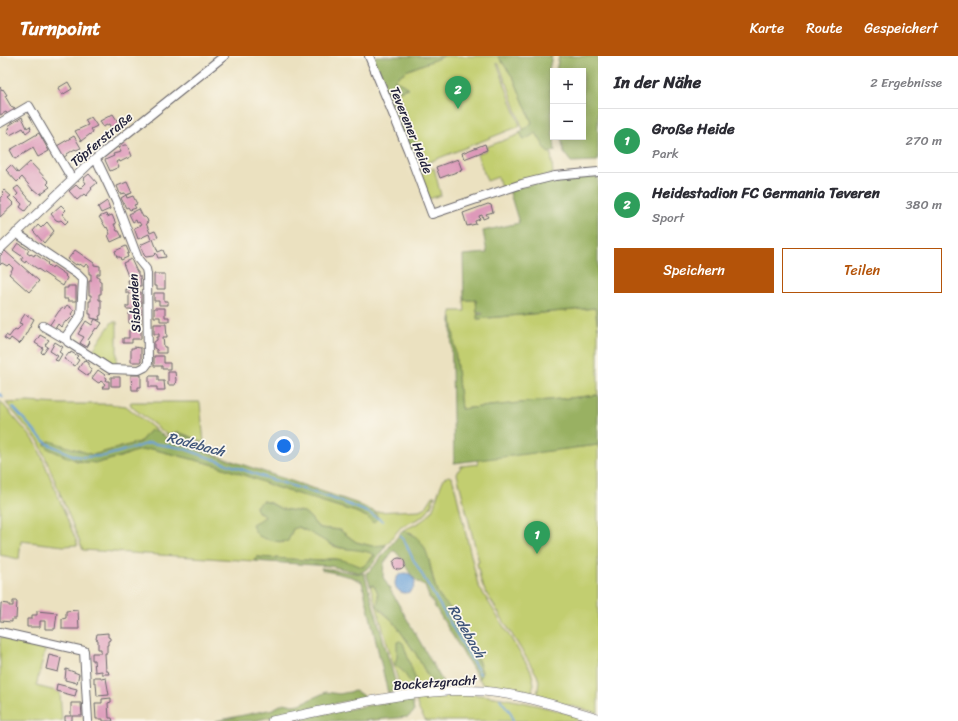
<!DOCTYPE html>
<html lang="de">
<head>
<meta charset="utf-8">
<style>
  :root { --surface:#fff; --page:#f7f7f7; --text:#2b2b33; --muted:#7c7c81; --line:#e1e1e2; --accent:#b45309 }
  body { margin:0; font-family:Sriracha,sans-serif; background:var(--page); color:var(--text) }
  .controls { position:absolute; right:12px; top:12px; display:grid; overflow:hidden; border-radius:0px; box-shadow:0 2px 10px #0003 }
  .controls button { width:36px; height:36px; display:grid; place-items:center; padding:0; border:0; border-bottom:1px solid var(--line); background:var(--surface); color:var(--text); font:20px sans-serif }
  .you { position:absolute; left:284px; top:390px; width:14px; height:14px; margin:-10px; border:3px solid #fff; border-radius:50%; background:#1a73e8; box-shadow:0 0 0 6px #1a73e833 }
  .badge { display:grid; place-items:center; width:26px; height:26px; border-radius:50%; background:var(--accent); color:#fff; font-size:13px; font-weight:700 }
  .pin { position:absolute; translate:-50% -33px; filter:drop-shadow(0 1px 2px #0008) }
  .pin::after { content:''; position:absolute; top:21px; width:14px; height:12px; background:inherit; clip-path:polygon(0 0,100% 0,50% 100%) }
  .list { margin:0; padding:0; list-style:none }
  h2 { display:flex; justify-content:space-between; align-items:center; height:52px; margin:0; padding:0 16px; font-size:17px }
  h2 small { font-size:13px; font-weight:400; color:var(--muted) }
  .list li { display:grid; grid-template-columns:26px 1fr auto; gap:12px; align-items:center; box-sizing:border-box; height:64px; padding:0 16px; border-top:1px solid var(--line) }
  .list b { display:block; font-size:15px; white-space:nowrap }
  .list p { margin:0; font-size:13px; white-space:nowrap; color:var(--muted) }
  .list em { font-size:13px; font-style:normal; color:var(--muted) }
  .actions { display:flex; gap:8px; padding:12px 16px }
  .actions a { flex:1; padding:9px 0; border:1px solid var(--accent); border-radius:0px; text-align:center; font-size:14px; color:var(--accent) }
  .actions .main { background:var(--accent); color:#fff }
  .map { position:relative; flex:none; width:598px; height:665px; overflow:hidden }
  header { display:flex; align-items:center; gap:24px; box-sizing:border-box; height:56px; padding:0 20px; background:var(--accent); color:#fff }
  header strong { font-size:19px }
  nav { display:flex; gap:22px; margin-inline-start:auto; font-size:14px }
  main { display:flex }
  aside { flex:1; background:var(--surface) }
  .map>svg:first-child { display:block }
  .green { fill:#c2ce70; stroke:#727856 }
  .forest { fill:#99b162; stroke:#5e6a4e }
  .water { fill:#6aa1d8; stroke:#46628a }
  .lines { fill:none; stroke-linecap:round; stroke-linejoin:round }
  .stream { stroke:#6aa1d8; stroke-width:2 }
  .building { fill:#dd99b9 }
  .minor-casing { stroke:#68656a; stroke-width:10 }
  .tertiary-casing { stroke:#68656a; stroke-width:10 }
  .minor { stroke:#fff; stroke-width:8 }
  .tertiary { stroke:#fff; stroke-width:9 }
  .labels { text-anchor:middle; stroke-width:3.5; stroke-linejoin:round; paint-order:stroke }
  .street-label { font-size:13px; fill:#22223b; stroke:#fbf7ec }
  .water-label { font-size:14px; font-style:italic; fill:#3f557a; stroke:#fbf7ec }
</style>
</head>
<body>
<header>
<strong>Turnpoint</strong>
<nav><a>Karte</a><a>Route</a><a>Gespeichert</a></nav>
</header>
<main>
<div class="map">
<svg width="598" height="665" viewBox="0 0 598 665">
  <rect width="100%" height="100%" fill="#fbf7ec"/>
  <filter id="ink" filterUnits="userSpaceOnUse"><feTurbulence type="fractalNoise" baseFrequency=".025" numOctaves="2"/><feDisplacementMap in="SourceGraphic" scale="8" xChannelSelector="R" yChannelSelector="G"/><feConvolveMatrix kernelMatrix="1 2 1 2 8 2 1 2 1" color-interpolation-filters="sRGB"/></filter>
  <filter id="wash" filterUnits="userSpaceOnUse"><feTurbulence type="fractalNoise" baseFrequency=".012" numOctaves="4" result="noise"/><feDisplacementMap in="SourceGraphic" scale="16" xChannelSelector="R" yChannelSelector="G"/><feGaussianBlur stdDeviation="0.9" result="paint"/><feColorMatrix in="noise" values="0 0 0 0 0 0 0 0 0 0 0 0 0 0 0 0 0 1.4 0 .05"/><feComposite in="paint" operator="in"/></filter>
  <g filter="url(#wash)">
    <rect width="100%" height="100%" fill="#ebe1c0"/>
    <path class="green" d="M444,0H498L514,23L532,67L523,74L507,27H506L499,8L497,7L520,70L424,108L397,36L408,32L394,24L406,15Z
      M520,76L524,84L536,77L548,96H551L553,118L501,132L498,121L487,125L477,98L487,94L486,91L518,79Z
      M425,111L428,115L434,112C437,122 438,130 441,139L429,143L419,114Z
      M464,244H476L478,263L596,252L598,272V339L461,353L451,255H465Z
      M112,266H117V309H109L91,297Z
      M0,345L33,383L37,389L78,489L64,490L21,485L19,503L0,499Z
      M27,346L60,348H109L126,350L156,374L149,375L140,386L93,399L54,387L49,393L77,405L98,407L123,400L136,395L152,393L215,409L258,424L275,431L356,456L367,461L373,467L378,462L375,456L419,454L426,451L433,440H435L431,450L424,460L401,471L386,489L372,490L356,486L340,474L320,472L317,470L309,460L304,456L282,453L268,446L262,445L256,450L258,456L263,458L265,461L259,480L283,487L290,480L293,473L298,471L315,478L333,490L340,492L363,494L375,498L363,511C346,509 338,498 320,505L257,501L254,505L83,494L39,386L6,347Z
      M131,346H200L204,387C196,385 189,379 180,377C175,376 171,378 166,378L132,351L130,347Z
      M598,389V657L537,641L539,625L537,619L485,535L481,525L477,507L479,506L457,418L461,410L478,408L477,403Z
      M449,420L452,422L454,428L478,529L531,615L534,628L531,638L484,629L479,623L482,616L477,601L467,592L465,588L464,581L451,553L439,541L436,535L429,504L412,477L403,474C440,459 430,453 444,422Z
      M370,529H373L376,532L378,538L380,554L394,566L416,598L433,630L401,635Z
      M0,581L46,591L36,630L60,636L62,665H0Z
      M468,638C513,641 554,654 597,665H426C420,657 417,652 416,641Z"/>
    <path class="forest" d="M377,0H444L406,15L394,24L408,31L397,36L424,108L417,112L372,2Z
      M498,0H552L549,14L553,81H554L555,95L548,97L536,77L524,84L520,76L532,67L514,23Z
      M559,0H598V105L571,106L564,97L561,81H583V15H556Z
      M598,117V272L595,252L477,263V259L483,258L482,256H477L476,244H464L463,199L487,197L483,175L519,167L509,134L555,122Z
      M452,261L461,353L598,339V389L454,407L451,263Z
      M156,374L170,384L179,387L356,447L375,456L378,462L373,467L367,461L356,456L275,431L258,424L215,409L152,393L136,395L123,400L98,407L83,406L67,401L49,393L45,389V387L50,385L93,399L140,386L149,375Z
      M173,377H179L193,382L198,386L206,388L213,397L172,382L166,378Z
      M262,445L268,446L282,453L304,456L309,460L317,470L320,472L340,474L356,486L372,490L386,489L372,509L361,517L330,510L254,505L257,501L320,505C334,500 348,505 362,511L364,510L375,499C362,492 348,495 335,490C323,485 311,476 298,471L293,473L288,485C282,487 265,484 259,480C255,477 253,472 252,468L265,461C263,456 256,457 256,450Z
      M403,474C433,484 427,511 437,535C439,542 445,546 450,552C455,558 459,567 462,574C466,582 462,594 474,596L477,601L482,616L479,623L429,541L425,530C409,524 407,507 395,495H393L384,507L383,521L444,628L433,630L416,598L394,566L377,550C379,543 379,535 373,529H370L366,517L371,514Z
      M321,512L362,518L364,517L398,635L388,637L362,526L352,521L322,514Z
      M400,585L403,587L416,625L414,629C405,623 407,615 395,610V607L397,601V586Z
      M355,635L363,639L365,641L253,665H215L273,653L284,647L293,649L300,648L326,636L339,638Z
      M412,641L414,656L408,661L362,665H287Z"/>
    <path class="water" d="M395 527a10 10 0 1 1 20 0a10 10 0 1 1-20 0Z"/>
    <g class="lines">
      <path class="stream" d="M0,338L3,341
        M13,351L39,380L48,388L75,400L84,401L105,400L150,387L182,392L261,420L340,445L367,456L383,465
        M400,480L404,484L413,503L480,618
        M500,643L511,657L513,665"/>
    </g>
    <g id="blocks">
      <path class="building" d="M68,26L72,33L62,39L58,32Z
        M0,31L2,34L3,33L7,39L5,40L12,52L14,51L16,54L8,59L6,56L0,59Z
        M113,58L120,69L112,74L109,68L103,71L100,65Z
        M22,61L27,72L30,70L31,73L26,77L23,72L10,79L7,74L10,72L8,70Z
        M91,61L97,70L91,73L93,76L81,85L75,75L88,69L85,64Z
        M39,77L49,95L38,101L33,92L15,103L10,94Z
        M74,80L81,92L76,94L75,93L67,98V99L63,102L57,90Z
        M485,88L487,94L464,103L462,97Z
        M124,89H127L132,100L120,106L119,104L116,106L119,111L110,115L105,104L114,100L113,98L121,96L119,92Z
        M458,103L462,114L440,122L436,111Z
        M30,106L49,126L47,128L50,131L40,138L34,133L33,134L22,121L17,126L6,114L11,109L18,117Z
        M89,118L97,127L91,132L92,133L86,140L84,138L77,144L69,135L76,129L80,133L86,127L83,123Z
        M127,126L132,137L126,139L125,137L120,138L117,130Z
        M18,130L32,146L25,155L20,151L22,148L15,141L18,138L14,133Z
        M4,134L11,140L8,142L14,148L0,161V142L4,138L2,136Z
        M126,139L127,142L133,140L137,148L134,149L136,152L130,154L128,151L126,152L121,142Z
        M107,145L110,153L101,157L98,151Z
        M488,148L491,149L493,156L486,158L488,161L483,163L482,159L479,160L480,163L475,165L476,168L467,170L463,157Z
        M61,149L66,154L62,158L68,165L65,168L61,164L59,165L56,164L51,158Z
        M139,153L143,161H145L147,163L148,166L146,167L150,177L155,175L158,181L153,183L158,196L163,194L166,201L158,202L156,197L153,200L146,201L144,199L140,189L151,184L149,178L138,183L134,172L141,169L139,166L137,167L136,164L133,166L129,158Z
        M106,158L107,161L112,159L116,168H114L117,175H119L122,181L111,186L108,179L110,178L107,171L106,172L99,161Z
        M47,166L54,175L44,187L33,175L38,169L41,172Z
        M18,187L29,194L27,197L30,199L31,198L34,200L35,198L48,207L47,208L49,210L52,212L53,210L66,219L65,220L67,222L63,230L26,205L25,207L21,204L23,201L13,194Z
        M126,190L129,197L127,198L128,201L121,204L120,201H117L115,195Z
        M75,194L94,207V209L100,210V218H97V221H99V225H101V238H99V244H101V259L99,260L100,264L91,262V258H89V245H91V239H89V225H91V218H89V210L86,208L84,211L80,208L79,209L76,208V209L68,203Z
        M5,195L39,225L29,236L9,218L13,212L9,208L7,210L2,207L0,209V200Z
        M131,203L137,216H138V220H140L141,230H129L128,224H131V219L128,220L123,207Z
        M154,218H165V233H157V230H154Z
        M68,230H76V245H68V243H64V232H68Z
        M126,233H134V236H141V250H134V253H141V267H129V257L132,256V253H126V250H129V237H126Z
        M154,237H164V245H168V249H159V245H154Z
        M67,249L74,254L71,258L73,260L67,266L66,265L61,271L58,268L55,273L49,270L59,255L63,252L64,253Z
        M154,252H165V261H169V265H160V261H154Z
        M25,258L34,263L22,285L19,288L11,282L9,285L4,282L6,279L9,281L15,273L17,274L20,271L22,268L19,267Z
        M95,263L102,267L98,273L96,272L88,284L90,286L87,291L80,287L84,281L78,278L86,265L92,269Z
        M154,268H166L167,281H163L164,291H166V297H157V294L154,292V286L157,284V281H159V278H154Z
        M129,274H141V283H132V287H123V282H129Z
        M40,279L49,284L45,289L48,291L43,298L41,296L43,292L35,287Z
        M55,286L63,291L59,296L62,298L58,305L55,304L58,300L50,295Z
        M134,291L141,292V306H131V292H134Z
        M71,296L78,300L76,302L79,304L75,310L64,303L69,297L70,298Z
        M154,300H164V307H170V313H162V310H154Z
        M84,304L89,307V311L92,313L88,320L78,313Z
        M98,314L105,319L104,320L107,322L106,325H109V332H102L105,328L101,325L99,327L97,326L92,322Z
        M168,316H175L176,324L175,329H168Z
        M131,319H141V331H138V334H132Z
        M149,320H158V325H164L165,334H157V331H149Z
        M111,321H120V330H111Z
        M393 508a6 6 0 1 1 12 0a6 6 0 1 1-12 0Z
        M13,545H17L16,563H12V566L0,565L1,547L9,548V550H13Z
        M78,554L79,573H62V563L66,562V555Z
        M37,555L57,557L55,573H45V565H40V571H27V563H32V559H37Z
        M108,577V581L110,582V584L108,585V589H107V597H105L106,615H108L109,618H102V615L95,616L94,604H92V597H101V593H98V584L96,583L97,578Z
        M49,599L61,602L58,616L46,613Z
        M66,613L79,618L77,627L65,624Z
        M94,621H101V623L106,622L109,639L97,640L96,627H94Z
        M57,628L77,633L75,640L56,635Z
        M111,642V646L108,647L109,662H112L113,665H103V663H96L95,647H102V643Z
        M71,647H81L82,660H72V665H65V660H71Z"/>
    </g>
  </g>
  <g filter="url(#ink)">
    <use href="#blocks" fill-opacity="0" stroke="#68656a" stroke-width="1"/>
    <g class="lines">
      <g class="minor-casing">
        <path id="minor" d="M369,0L408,94L432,158L522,128L555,120L598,116
          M0,67L29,50L72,123
          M16,177L77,218L83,224L81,259L67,279V284L68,286L110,313L139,314L145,311L148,307L147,218L146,213L138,203L116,145L99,109L95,103
          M0,193L89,108L224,0
          M43,270L67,284
          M0,576L84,595L88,665"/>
      </g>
      <g class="tertiary-casing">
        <path id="tertiary" d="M272,665C338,652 415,631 483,635C522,638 560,651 598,662"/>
      </g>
      <use href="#minor" class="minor"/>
      <use href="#tertiary" class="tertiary"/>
    </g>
  </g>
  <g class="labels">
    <g class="street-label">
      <text transform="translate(412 74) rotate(68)" y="5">Teverener Heide</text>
      <text transform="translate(101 83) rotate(-40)" y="5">Töpferstraße</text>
      <text transform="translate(134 247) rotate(-93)" y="5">Sisbenden</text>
      <text transform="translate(435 626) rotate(-4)" y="5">Bocketzgracht</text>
    </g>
    <g class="water-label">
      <text transform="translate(196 388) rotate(15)" y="5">Rodebach</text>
      <text transform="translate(467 575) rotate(60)" y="5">Rodebach</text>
    </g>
  </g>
</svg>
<div class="controls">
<button>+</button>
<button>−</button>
</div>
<div class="you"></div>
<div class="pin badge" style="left:537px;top:498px;background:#2e9e5b">1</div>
<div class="pin badge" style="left:458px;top:53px;background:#2e9e5b">2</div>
</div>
<aside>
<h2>In der Nähe<small>2 Ergebnisse</small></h2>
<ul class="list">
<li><span class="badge" style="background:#2e9e5b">1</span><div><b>Große Heide</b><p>Park</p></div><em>270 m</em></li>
<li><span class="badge" style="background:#2e9e5b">2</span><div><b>Heidestadion FC Germania Teveren</b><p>Sport</p></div><em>380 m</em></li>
</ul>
<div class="actions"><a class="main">Speichern</a><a>Teilen</a></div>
</aside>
</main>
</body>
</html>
